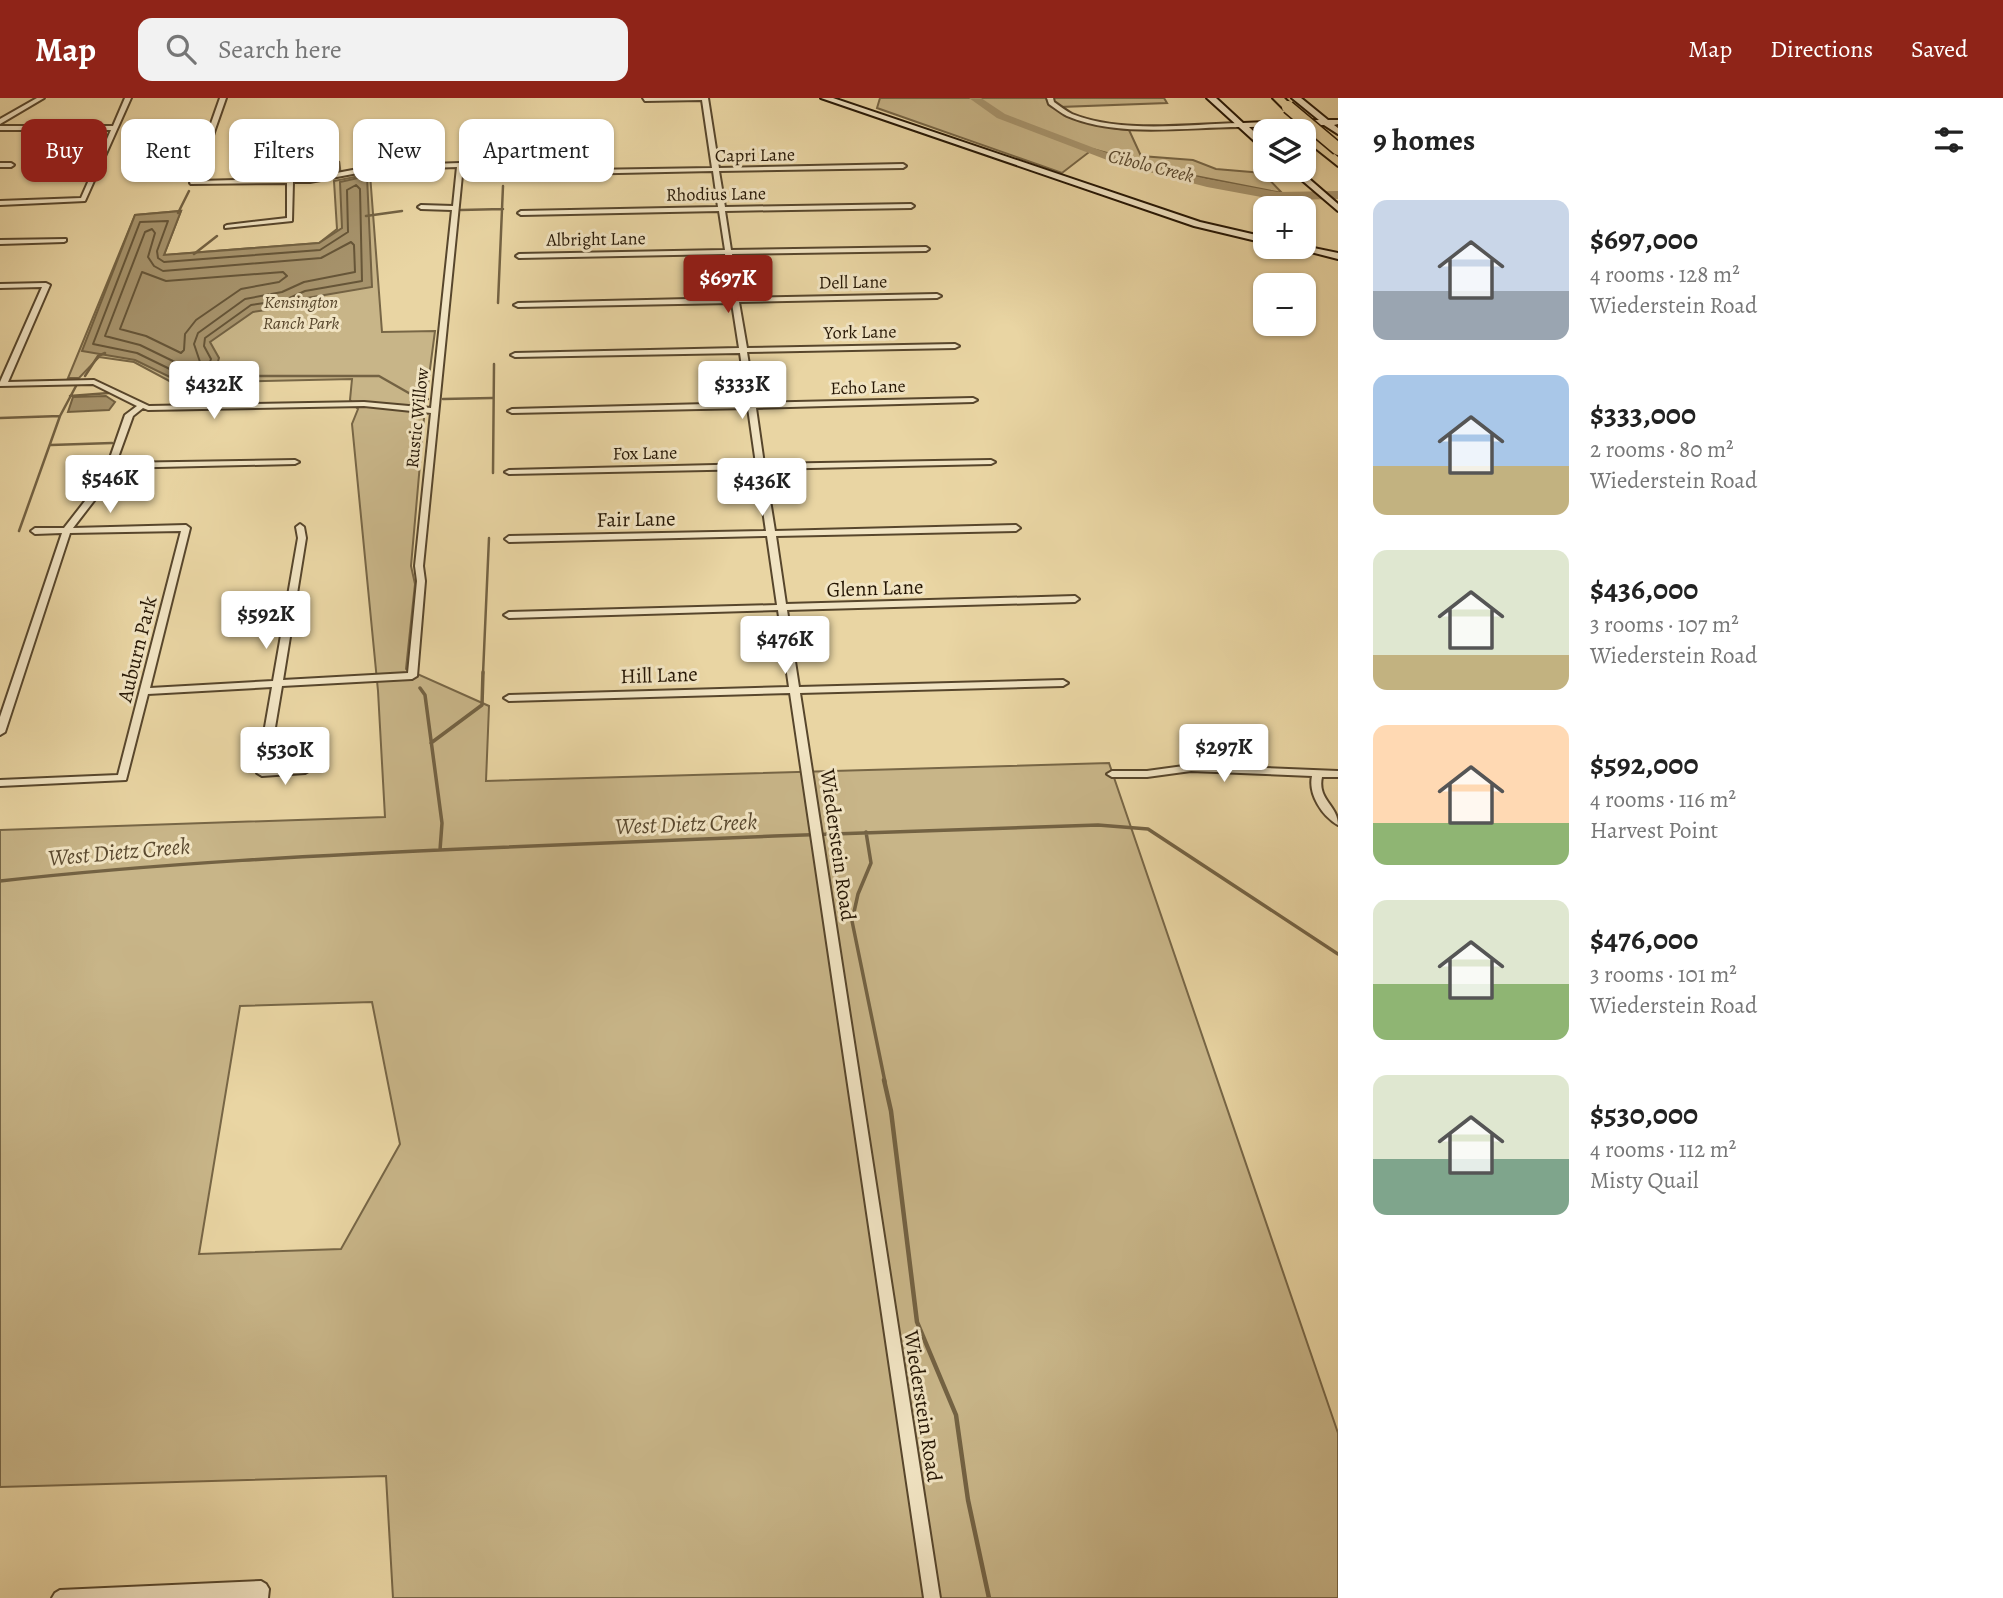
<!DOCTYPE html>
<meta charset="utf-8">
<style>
:root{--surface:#fff;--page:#f2f2f2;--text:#222;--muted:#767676;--accent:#8f2418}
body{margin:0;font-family:Alegreya,serif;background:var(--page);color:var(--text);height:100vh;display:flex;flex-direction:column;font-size:26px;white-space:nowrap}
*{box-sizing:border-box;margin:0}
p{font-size:23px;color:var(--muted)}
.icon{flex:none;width:38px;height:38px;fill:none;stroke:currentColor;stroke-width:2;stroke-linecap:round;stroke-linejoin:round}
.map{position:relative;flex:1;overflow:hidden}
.side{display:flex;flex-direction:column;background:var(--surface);width:665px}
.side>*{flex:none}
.banner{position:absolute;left:21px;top:21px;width:665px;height:63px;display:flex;gap:14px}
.tools{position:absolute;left:1253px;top:21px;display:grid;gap:14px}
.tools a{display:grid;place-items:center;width:63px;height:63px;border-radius:14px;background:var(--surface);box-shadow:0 2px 5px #0004;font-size:35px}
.price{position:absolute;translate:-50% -60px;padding:0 16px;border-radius:7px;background:#fff;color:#222;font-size:23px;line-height:46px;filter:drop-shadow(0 2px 4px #0008)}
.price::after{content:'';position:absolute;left:50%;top:42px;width:21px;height:16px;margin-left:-10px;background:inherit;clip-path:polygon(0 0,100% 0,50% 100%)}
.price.on{background:var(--accent);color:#fff}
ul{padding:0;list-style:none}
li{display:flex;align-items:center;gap:21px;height:175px;padding:0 35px}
li span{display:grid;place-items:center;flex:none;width:196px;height:140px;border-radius:14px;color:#555}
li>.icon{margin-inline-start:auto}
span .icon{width:84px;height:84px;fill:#fffc;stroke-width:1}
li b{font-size:30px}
h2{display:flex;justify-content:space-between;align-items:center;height:84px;padding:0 35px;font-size:30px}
.pill{padding:0 24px;border-radius:14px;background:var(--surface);box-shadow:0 2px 5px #0004;font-size:24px;line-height:63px}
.pill.on{background:var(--accent);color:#fff}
header{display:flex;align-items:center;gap:42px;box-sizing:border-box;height:98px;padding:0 35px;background:var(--accent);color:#fff}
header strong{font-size:33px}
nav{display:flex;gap:38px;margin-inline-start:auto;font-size:24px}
.search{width:490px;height:63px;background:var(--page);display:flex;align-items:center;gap:18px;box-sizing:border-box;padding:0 24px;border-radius:14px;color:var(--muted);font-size:26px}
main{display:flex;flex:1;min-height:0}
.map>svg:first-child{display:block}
.green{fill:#c8b588;stroke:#776646;stroke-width:2;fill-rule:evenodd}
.water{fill:#a7946d;stroke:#736243;stroke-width:2}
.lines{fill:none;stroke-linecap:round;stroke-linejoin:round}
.shore{stroke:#665639;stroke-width:2}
.stream-far2{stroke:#736243;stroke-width:2.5}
.stream-far1{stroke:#736243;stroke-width:3.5}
.stream{stroke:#736243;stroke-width:4.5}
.river{fill:#a7946d;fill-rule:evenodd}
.street-casing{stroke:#57462c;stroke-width:4}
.secondary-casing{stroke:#261705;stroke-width:4}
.highway-casing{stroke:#261705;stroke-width:4}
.street{fill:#f1e4c3;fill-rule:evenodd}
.secondary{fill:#f1e4c3;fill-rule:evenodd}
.highway{fill:#e9d5a3;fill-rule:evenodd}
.highway-bridge-casing{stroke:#261705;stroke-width:15;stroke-linecap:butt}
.highway-bridge{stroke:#e9d5a3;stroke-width:12}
.labels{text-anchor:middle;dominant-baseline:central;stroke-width:6;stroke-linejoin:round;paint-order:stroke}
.far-street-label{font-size:18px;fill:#261705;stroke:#f1e4c3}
.far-park-label{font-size:18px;font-style:italic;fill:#57462c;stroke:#f1e4c3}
.far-water-label{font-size:19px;font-style:italic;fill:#5a492f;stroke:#f1e4c3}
.street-label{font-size:21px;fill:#261705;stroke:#f1e4c3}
.water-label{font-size:23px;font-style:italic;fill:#5a492f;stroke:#f1e4c3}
</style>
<header>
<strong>Map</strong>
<div class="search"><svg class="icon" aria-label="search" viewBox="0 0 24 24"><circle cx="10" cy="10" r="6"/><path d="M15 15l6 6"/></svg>Search here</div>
<nav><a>Map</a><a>Directions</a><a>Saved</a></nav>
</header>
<main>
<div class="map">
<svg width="1338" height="1500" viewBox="0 0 1338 1500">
<rect width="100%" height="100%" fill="#e9d5a3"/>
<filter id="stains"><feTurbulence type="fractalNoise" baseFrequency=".00286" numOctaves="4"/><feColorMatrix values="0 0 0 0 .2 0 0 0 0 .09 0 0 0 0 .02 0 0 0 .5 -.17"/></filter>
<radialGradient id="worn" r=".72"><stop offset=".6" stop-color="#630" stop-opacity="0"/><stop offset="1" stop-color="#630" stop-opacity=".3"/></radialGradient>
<path class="green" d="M880,0H1164L1167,5L1061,9C1081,24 1103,30 1129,32L1141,58L1193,62L1216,71L1263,75L1282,95L1180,75L1093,51L1062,75L877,10Z
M370,76L382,234L435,233L425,309L411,468L415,486L406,571L489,608L486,683L1109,665L1338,1335V1500H393L386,1378L0,1389V732L385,719L378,593L352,326L358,311L350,302L352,281L173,285L134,264L99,259L79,280H68L135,117L181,113L164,157L319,145L337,131L334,83ZM372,904L400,1046L341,1151L199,1156L240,908Z"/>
<path class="water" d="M367,78L372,189L307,200L287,209L253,214L210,244L219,260L213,281L176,282L135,262L82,253L135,117L181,113L164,157L319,145L342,130L340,84Z
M106,298L115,304L109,312L68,314L73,299Z"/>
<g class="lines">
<path class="shore" d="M356,87L360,91L362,183L305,193L285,202L251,207L205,240L204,248L211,261L206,274L178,275L137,255L93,246L140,124L168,123L157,153L158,160L164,164L320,152L348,134L347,92Z
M152,131L155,135L148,159L154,168L163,173L321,160L351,144L354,147L355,174L304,184L282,194L245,201L198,235L194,246L200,264L179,266L140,247L105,238L145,134Z
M142,174L166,183L283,174L287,178L279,184L241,191L196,222L185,236L184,252L181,255L146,238L120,231Z"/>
<path class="stream-far2" d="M339,64L340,72
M461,112L503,111
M178,115L189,93
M366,118L402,113
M194,156L217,138
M498,205L503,88
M85,278L98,258L105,255
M209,278H379L414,298L428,301
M70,298L109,295
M443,301L492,300
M0,320L60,318L76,288
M51,347L112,345
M493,375L494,266
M19,433L60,318
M483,576L489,440"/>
<path class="stream-far1" d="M420,590L425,597L442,725L440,752
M431,645L482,607L483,574
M866,734L871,765L858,796L852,823L885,984
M0,783C161,765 323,757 485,750C689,741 894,733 1098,727L1148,731L1338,856"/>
<path class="stream" d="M884,982L891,1013L917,1224L956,1317L968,1402L989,1500"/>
<path class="river" d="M969,0H981L1005,16L1123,61L1207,81L1278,94L1338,93V101L1278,102L1207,89L1115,65L997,20Z"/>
<defs>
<path id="street" d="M37,0H44L0,26V21Z
M125,0H131L85,103L0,107V103L81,100L111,32H0V28H113Z
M220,0H226L197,83L310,80L374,68L460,65L463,67L423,468L425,483L417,578L412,581L282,588L268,671L309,670L310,672L305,675L262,678L257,675L272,589L148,596L126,682L0,688V682L118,677L181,433L70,435L5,634L0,637V619L62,435L35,436L31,433L35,430H64L103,380L125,317L137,308L93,286L0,288V284L42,189L0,190V186L46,185L50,187L8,284L94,282L149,308L364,304L431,310L452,112L421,111L418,109L421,107L453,108L457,69L374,72L310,84H293L292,123L225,130V128L227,127L287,120V85L191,86L190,85ZM364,308L431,315L415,468L417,483L408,575L283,582L306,440L304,429L300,426L296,429L298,440L273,583L150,590L190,430L186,427L73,430L110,382L114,370L295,366L299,364L295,362L116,365L133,318L143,310L148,312Z
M643,0H708L719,70L903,66L906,68L903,70L719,73L725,109L911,106L914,108L911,110L725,113L731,152L926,149L929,151L926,153L732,156L739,200L937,196L941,198L937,200L739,204L747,250L955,246L959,248L955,250L747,254L755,305L973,300L977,302L973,304L756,310L764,366L991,362L995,364L991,366L765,371L775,433L1016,427L1020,430L1016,433L776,438L786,506L1075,498L1079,501L1075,504L787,512L799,589L1063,582L1068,585L1063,588L800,595L940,1500H924L790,595L509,603L504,600L509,597L789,589L778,512L509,520L504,517L509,514L777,507L767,438L509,444L505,441L509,438L766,433L757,371L509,376L505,374L509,372L756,366L748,310L512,315L508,313L512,311L747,305L740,255L515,259L511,257L515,255L739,250L732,205L518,209L514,207L518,205L732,200L725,156L519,160L516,158L519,156L725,152L719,113L521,117L518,115L521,113L718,109L713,73L524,77L521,75L524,73L712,70L702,2L645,3Z
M1047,0H1053L1054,4C1060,8 1066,13 1072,16C1122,36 1189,26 1241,25L1244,27L1241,29C1187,29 1118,40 1067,18C1061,15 1055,10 1049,6Z
M0,65H11L14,67L11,69H0Z
M66,141V143L64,144L0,146V142Z
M1191,667L1338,673V679H1322C1317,702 1338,707 1338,727C1322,718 1308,696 1312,678L1191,673L1147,679H1112L1107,676L1112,673H1147Z
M261,1483L266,1486L269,1491L268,1500H52L55,1495L60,1492Z"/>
<path id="secondary" d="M821,0H833L1200,124L1265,139V145L1194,128Z
M1207,0H1216L1243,25L1319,22L1292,0H1301L1328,22H1338V26L1334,27L1338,30V36L1324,27L1249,29L1265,44V50H1262Z
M1290,72H1299L1338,106V113Z
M1304,148L1338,155V161L1291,149Z"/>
<path id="highway" d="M1273,0H1284L1293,9L1284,11Z
M1304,32L1338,59V68L1304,41V33H1300Z"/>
</defs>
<use href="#street" class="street-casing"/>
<use href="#secondary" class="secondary-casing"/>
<use href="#highway" class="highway-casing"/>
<use href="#street" class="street"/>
<use href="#secondary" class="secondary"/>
<use href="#highway" class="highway"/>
<defs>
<path id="highway-bridge" d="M1288,9L1338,51"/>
</defs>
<use href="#highway-bridge" class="highway-bridge-casing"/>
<use href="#highway-bridge" class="highway-bridge"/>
</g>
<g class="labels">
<g class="far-street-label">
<text transform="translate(755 57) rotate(-1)">Capri Lane</text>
<text transform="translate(716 96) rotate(-1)">Rhodius Lane</text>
<text transform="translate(596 141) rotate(-1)">Albright Lane</text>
<text transform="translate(853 184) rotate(-1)">Dell Lane</text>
<text transform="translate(860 234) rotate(-1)">York Lane</text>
<text transform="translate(868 289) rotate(-2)">Echo Lane</text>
<text transform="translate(417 320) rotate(-84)">Rustic Willow</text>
<text transform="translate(645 355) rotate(-1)">Fox Lane</text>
</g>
<g class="far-park-label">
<text x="301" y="204">Kensington<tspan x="301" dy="21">Ranch Park</tspan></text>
</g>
<g class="far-water-label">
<text transform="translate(1151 68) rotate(14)">Cibolo Creek</text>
</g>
<g class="street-label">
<text transform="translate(636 421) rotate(-1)">Fair Lane</text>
<text transform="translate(875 490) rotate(-2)">Glenn Lane</text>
<text transform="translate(137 551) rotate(-76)">Auburn Park</text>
<text transform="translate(659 577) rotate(-2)">Hill Lane</text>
<text transform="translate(838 747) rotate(82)">Wiederstein Road</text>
<text transform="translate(923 1308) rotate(81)">Wiederstein Road</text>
</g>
<g class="water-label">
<text transform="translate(686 726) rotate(-2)">West Dietz Creek</text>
<text transform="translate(119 754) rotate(-5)">West Dietz Creek</text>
</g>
</g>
<rect width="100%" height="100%" filter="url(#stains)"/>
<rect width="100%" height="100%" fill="url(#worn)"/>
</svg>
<div class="tools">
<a><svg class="icon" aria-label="layers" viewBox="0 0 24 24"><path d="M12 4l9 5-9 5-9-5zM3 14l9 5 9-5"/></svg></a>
<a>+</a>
<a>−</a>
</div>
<b class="price on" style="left:728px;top:217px">$697K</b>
<b class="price" style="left:214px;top:323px">$432K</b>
<b class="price" style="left:742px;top:323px">$333K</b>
<b class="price" style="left:110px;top:417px">$546K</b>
<b class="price" style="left:762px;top:420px">$436K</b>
<b class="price" style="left:266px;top:553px">$592K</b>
<b class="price" style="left:785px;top:578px">$476K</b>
<b class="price" style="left:1224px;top:686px">$297K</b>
<b class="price" style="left:285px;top:689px">$530K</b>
<div class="banner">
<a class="pill on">Buy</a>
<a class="pill">Rent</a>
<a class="pill">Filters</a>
<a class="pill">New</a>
<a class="pill">Apartment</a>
</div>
</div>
<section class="side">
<h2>9 homes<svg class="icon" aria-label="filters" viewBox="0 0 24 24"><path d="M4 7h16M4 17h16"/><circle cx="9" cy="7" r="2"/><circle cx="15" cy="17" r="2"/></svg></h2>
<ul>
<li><span style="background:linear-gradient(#c9d6e8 65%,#9aa5b1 0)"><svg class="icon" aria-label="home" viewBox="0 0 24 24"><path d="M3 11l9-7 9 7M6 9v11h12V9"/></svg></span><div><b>$697,000</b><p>4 rooms · 128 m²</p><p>Wiederstein Road</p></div></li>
<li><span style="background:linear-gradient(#a9c7e8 65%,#c2b280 0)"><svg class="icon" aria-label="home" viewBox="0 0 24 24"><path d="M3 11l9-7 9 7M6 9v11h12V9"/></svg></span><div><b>$333,000</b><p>2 rooms · 80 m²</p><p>Wiederstein Road</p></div></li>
<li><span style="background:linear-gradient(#dfe7d0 75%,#c2b280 0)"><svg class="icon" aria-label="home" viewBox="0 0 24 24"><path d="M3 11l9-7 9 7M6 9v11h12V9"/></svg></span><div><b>$436,000</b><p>3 rooms · 107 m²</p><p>Wiederstein Road</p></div></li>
<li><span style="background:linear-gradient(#ffd9b3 70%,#8fb573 0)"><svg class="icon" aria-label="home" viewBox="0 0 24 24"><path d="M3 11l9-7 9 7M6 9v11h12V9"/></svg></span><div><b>$592,000</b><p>4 rooms · 116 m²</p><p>Harvest Point</p></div></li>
<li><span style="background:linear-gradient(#dfe7d0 60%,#8fb573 0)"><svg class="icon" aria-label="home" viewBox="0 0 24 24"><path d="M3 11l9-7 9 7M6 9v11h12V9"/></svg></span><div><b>$476,000</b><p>3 rooms · 101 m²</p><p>Wiederstein Road</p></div></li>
<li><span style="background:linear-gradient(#dfe7d0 60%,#7fa58c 0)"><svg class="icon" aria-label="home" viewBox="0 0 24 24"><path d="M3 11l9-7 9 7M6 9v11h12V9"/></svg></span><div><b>$530,000</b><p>4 rooms · 112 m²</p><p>Misty Quail</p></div></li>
</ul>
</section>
</main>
